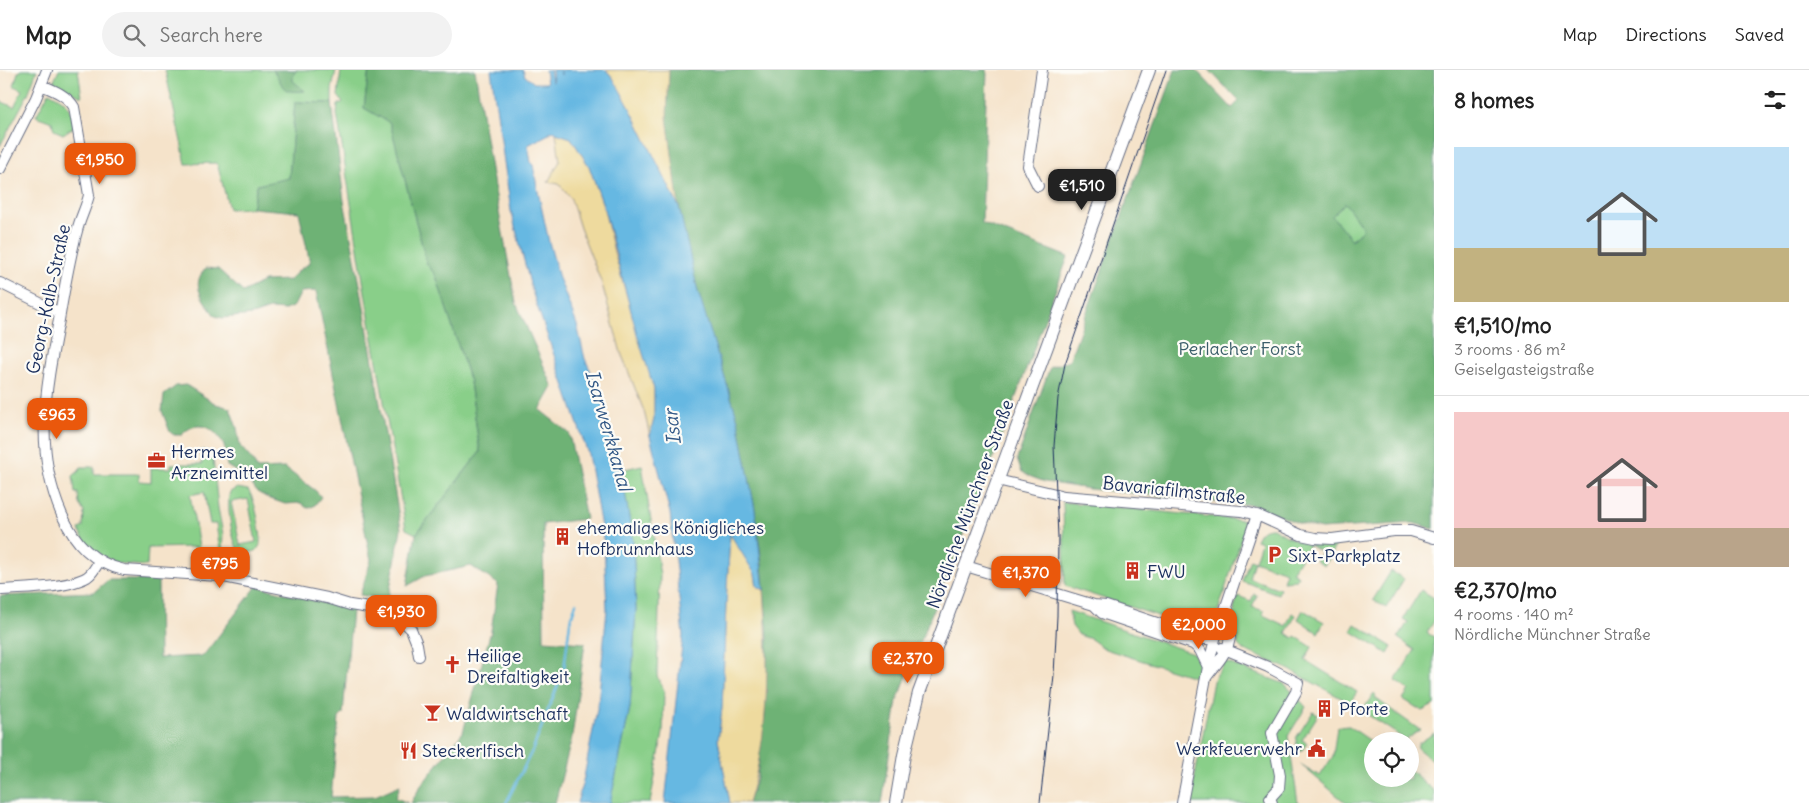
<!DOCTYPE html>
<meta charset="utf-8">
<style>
:root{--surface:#fff;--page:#f2f2f2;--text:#222;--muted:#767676;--line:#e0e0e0;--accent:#ea580c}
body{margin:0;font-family:Delius,sans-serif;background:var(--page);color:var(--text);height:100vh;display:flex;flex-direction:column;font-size:19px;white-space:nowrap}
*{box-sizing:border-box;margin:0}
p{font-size:16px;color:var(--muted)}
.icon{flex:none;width:28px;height:28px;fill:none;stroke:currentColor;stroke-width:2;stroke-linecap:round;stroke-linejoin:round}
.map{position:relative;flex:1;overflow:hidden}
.sheet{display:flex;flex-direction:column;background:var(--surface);width:375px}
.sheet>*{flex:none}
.buttons{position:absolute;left:1364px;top:662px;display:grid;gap:10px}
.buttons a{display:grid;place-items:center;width:55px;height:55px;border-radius:50%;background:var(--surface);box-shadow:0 5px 20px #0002;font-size:25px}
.price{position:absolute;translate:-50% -42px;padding:0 11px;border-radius:10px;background:var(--accent);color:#fff;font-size:16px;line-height:32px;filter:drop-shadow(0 1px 2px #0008)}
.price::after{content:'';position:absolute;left:50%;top:30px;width:15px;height:11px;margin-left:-8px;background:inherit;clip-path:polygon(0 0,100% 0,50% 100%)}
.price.active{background:#222;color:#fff}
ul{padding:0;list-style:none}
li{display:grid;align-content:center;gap:10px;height:265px;padding:0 20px}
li+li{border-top:1px solid var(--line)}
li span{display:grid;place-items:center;height:155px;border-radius:0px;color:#555}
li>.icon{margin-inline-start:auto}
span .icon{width:90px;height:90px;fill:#fffc;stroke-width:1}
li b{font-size:21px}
h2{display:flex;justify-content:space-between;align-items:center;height:60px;padding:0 20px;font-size:21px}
header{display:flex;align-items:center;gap:30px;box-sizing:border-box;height:70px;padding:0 25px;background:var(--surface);border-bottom:1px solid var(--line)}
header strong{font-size:24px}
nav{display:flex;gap:28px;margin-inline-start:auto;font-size:18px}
.search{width:350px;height:45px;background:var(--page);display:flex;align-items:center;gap:12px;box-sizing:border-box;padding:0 18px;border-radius:28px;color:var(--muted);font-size:19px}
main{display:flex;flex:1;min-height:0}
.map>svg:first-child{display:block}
.green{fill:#89cf89;stroke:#527f74;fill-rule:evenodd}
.forest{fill:#6eb275;stroke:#44706a;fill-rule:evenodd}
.sand{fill:#eeda9e;stroke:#84847e}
.water{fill:#66b8e2;stroke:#4074a0}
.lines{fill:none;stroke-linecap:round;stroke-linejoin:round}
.stream{stroke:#66b8e2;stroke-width:2.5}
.minor-casing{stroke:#676e84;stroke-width:12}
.major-casing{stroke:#676e84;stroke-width:14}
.minor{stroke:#fff;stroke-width:10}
.major{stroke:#fff;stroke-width:12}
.tram{stroke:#1b2f5e;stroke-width:1}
.labels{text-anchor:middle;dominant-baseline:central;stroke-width:4.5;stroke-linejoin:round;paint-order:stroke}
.street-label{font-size:18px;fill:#1b2f5e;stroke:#fdfcf7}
.park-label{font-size:18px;fill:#3c5f6b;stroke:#fdfcf7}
.poi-label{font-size:18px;fill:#1b2f5e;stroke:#fdfcf7;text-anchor:start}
.water-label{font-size:19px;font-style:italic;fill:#325886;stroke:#fdfcf7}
</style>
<header>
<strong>Map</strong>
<div class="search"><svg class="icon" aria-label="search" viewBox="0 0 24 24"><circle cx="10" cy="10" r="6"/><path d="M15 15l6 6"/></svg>Search here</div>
<nav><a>Map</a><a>Directions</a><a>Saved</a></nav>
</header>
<main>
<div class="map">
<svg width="1434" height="733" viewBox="0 0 1434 733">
<rect width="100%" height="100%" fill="#fdfcf7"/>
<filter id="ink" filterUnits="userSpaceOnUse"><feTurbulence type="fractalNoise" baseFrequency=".02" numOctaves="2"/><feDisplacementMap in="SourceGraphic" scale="10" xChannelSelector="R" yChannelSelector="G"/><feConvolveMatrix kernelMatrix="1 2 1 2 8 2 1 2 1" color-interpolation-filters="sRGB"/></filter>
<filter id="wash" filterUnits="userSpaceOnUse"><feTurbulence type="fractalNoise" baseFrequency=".0096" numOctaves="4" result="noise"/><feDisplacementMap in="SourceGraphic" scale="20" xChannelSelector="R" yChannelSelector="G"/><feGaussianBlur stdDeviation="1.12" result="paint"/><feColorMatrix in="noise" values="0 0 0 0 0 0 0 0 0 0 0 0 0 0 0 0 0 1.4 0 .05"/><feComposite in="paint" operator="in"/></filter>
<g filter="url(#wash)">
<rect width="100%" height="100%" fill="#f5e3ca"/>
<path class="green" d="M21,0H37L28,24L0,76V31L14,37L22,20L14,16L18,2H20Z
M59,0H78L82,27L53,13Z
M165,0H274L294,18L287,0H336L332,19V33L295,32L289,109L257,115L252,138L229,139L217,93L186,94Z
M341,0H369L364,38L390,52L427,194L436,205L470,312L480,382L416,464L406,459L364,217L337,44L338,35L343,32L338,26Z
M49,22C69,33 71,35 74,57L63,64L54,60L52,52L36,46Z
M1345,132L1363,158L1351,170L1332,146Z
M202,380L207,381L213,388L218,438L223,464L222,484L220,481L216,454H210L204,422L190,425L199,477L148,478L147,496C136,495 123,495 112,491C100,485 82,473 79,459L83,457L84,442L79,434L78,423H75L73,406L79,401L81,397H94V404H139V411L151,412V398H171V394H202Z
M642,395L660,505L657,606L664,620L663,663L650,733H610L630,638L636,539L633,472L621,400Z
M237,418L248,420C255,428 260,459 261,470C261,474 259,477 256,481L247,483L239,480C232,474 226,431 230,422ZM248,429L256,472L240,475L231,432Z
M1063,432L1243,450L1246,454L1211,563L1065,516Z
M1273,458L1288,467L1310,475L1337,473L1324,496L1316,491L1321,482L1309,475L1292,502L1298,506L1296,510L1283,511L1286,502L1254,491L1249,508L1280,519L1278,524L1242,511L1250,489L1255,491L1261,472L1256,470C1260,461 1263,458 1273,458Z
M1391,501L1404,509L1386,538L1373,530Z
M1421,520L1434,528V551L1427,563L1434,567V635L1422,641L1403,629L1409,620L1395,611L1415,580L1398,568L1408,552L1403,549Z
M1254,524L1257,525L1252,537L1264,541L1263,545L1286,556L1292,543L1296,545L1286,563L1293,568L1295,566L1312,577L1305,590L1357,622L1350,633L1290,600L1242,579L1238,575L1234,538L1238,526L1251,531Z
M1303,540L1324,552L1318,563L1298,549Z
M1069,541L1193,583L1200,594V609L1105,579L1091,569L1079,565L1072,556Z
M1355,554L1392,577L1388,584L1351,561Z
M1225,592L1285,614L1306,637L1288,666L1298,733H1190L1213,611Z
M1374,623L1376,625L1375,628L1417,658L1421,659L1406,670L1362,641Z
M1313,642L1318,645L1302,670L1307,673L1301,682L1296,673V668Z
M1349,656L1372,672V709H1410V700L1434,721V733H1346L1300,694L1320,706L1333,686L1337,657Z
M1434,663V692L1417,678L1418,674Z"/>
<path class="forest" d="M273,0H297L293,5V11L305,21C279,23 286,18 273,0Z
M369,0H475L492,105L516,233L553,317L540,340L569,363L586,449L543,454L544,570L585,573L572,667L555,733H411L420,717L463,662L491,561L498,514L471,496L425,506L407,516L416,464L480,382L470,312L436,206L427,194L390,53L364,38Z
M669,0H987L982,153L1068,187L988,402L897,631L882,733H748L757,707L765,645L768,567L762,493L755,440L738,350L698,222L679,138L667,47Z
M1175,0H1196L1232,38L1239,31L1209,0H1434V459L1413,453L1321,459L1298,453L1253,435L1089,419L1045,412L1029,406L1021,401L1017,389L1050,297L1069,291ZM1345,133L1363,158L1352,170L1332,146Z
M295,32L332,33L344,131L361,220L401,459L388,530L360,525L371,490L316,221L301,222L294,236L285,240L270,239L252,245L223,248L215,246C204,230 189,215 206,198L218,199L243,222L264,211L290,210L299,200L310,193L299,142L252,138L257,115L289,108Z
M186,315L216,334L230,338L237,358L240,376L253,391L257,399L285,398L316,421L321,427L314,436L307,438L301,433L285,434L268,428L257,422L248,409L227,396C226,390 226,381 224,376C216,357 196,348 182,365H174L170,362L162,341L164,325L176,316Z
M108,510H158L159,588L203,586L257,516L352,540L343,644L339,648L331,727L375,726L400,715L396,728L408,733H0V526L94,522Z"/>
<path class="sand" d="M606,0H669L667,47L679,137L630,38L613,8Z
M556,63L571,68L589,96L603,135L614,182L654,319V349L650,366L644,341L621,283L602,214L580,158L571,129L559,114L548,112L560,91Z
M730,463L755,504L757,516L764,520C769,591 770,665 748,733H730L718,670L722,638L726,534Z"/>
<path class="water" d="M491,0H523L525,6L534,13H547L545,0H550L552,12H553L552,0H560L561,5V0H606L613,8L630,38L679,137L698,222L738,350L755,440L764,520L757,516L755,504L730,464L726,534L722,638L718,670L730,733H665L683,566L670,443L650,366L654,349V319L637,264L603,135L589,96L571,68L556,63V61L549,62V64L528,75L531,93L533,95L537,117L549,172L559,208L577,255L585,289L593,306L614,370L625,422L633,472L636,539L630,637L610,733H577L584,707L598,634L607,539L604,474L588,384L532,221L511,141Z"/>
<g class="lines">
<path class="stream" d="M506,733L533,679L564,599L570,552L576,533"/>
</g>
</g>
<g filter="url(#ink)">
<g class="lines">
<defs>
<path id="minor" d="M41,15C53,20 67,25 74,37L89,125C86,138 80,148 77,161C69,190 64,221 59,250C46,318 33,379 62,445C75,473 93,493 124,500L219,506L327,528L350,535L394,542L411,559L417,574L419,586
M0,99L36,28L47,0
M1038,116L1028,96L1042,0
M0,213L60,243
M997,410L1064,426L1241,441L1257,445L1301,465L1315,468L1332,469L1394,461H1411L1434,468
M966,496L1094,535L1106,536L1205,569H1215
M0,520C22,519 68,518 87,507C93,503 96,497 99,491
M1094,535L1102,543L1193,574L1200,580L1208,597
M1222,578L1268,597L1298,613L1296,622L1272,663L1280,705L1279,718L1270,728L1272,733
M1207,606C1228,580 1235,573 1228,539
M1182,733L1208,597L1215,569L1257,445"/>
<path id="major" d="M896,733L904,685L919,623L1149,0"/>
</defs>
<use href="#minor" class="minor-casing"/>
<use href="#major" class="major-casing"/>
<use href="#minor" class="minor"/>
<use href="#major" class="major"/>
<path class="tram" d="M1040,733L1054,605L1057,546L1058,467L1054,376L1058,328L1065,294L1166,0"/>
</g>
</g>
<defs>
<symbol id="office-bare" viewBox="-9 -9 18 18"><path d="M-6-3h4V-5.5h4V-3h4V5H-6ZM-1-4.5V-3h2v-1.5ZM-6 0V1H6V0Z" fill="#c8321e" stroke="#fdfcf7" stroke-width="2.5" paint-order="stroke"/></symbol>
<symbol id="building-bare" viewBox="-9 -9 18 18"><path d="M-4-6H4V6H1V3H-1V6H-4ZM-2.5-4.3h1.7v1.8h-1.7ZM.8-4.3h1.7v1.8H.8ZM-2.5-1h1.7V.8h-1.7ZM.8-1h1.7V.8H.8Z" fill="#c8321e" stroke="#fdfcf7" stroke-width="2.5" paint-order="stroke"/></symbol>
<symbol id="parking-bare" viewBox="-9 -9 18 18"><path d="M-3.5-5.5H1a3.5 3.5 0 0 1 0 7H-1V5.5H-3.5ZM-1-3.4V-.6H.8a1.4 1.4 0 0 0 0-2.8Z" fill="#c8321e" stroke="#fdfcf7" stroke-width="2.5" paint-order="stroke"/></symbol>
<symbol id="church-bare" viewBox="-9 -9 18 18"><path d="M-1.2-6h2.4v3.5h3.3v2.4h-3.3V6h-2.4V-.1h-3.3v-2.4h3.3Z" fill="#c8321e" stroke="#fdfcf7" stroke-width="2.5" paint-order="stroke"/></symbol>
<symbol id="bar-bare" viewBox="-9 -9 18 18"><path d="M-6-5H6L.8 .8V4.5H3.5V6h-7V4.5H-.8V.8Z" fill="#c8321e" stroke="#fdfcf7" stroke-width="2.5" paint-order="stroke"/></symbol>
<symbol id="civic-bare" viewBox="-9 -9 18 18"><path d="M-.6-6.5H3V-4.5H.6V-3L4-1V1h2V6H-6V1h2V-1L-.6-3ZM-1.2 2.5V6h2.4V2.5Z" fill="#c8321e" stroke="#fdfcf7" stroke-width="2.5" paint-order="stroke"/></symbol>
<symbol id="restaurant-bare" viewBox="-9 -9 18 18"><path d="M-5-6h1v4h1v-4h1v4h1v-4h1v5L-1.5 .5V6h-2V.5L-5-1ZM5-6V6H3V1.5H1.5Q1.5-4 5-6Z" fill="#c8321e" stroke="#fdfcf7" stroke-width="2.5" paint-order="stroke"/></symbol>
</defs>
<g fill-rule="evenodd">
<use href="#office-bare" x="144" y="378" width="25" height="25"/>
<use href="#building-bare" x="550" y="454" width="25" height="25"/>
<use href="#parking-bare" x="1262" y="472" width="25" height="25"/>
<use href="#building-bare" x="1120" y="488" width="25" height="25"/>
<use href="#church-bare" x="440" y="582" width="25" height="25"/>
<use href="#building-bare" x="1312" y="626" width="25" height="25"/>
<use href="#bar-bare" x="420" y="630" width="25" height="25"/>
<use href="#civic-bare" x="1304" y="666" width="25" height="25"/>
<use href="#restaurant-bare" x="396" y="668" width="25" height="25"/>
</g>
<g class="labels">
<g class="street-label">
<text transform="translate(48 229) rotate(-78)">Georg-Kalb-Straße</text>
<text transform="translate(1174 420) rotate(6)">Bavariafilmstraße</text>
<text transform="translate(970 434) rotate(-70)">Nördliche Münchner Straße</text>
</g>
<g class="park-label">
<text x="1240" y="278">Perlacher Forst</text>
</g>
<g class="poi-label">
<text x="171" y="381">Hermes<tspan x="171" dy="21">Arzneimittel</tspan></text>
<text x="577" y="457">ehemaliges Königliches<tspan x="577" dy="21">Hofbrunnhaus</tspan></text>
<text x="1288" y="485">Sixt-Parkplatz</text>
<text x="1147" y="501">FWU</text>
<text x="467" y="585">Heilige<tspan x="467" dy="21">Dreifaltigkeit</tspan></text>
<text x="1339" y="638">Pforte</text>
<text x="446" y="643">Waldwirtschaft</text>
<text x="1302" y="678" text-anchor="end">Werkfeuerwehr</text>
<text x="422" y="680">Steckerlfisch</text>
</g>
<g class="water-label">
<text transform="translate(672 357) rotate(-97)">Isar</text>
<text transform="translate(609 360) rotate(74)">Isarwerkkanal</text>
</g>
</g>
</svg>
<div class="buttons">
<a><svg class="icon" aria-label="locate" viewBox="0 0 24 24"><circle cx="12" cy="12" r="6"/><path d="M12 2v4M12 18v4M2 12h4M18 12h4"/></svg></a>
</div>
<b class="price" style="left:100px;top:115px">€1,950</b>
<b class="price active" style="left:1082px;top:141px">€1,510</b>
<b class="price" style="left:57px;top:370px">€963</b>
<b class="price" style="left:220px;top:519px">€795</b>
<b class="price" style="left:1026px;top:528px">€1,370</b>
<b class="price" style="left:401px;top:567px">€1,930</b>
<b class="price" style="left:1199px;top:580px">€2,000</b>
<b class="price" style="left:908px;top:614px">€2,370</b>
</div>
<section class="sheet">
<h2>8 homes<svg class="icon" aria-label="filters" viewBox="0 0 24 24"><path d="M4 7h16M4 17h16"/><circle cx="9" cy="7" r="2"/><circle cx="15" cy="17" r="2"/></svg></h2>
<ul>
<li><span style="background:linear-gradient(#bfe0f5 65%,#c2b280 0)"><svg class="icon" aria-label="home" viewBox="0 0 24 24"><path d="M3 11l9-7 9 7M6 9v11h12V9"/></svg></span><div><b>€1,510/mo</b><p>3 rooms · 86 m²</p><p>Geiselgasteigstraße</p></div></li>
<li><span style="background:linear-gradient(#f6c9c9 75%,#b9a48a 0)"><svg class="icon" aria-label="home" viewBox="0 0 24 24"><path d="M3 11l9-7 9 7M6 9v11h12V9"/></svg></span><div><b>€2,370/mo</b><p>4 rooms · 140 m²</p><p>Nördliche Münchner Straße</p></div></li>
</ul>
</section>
</main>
